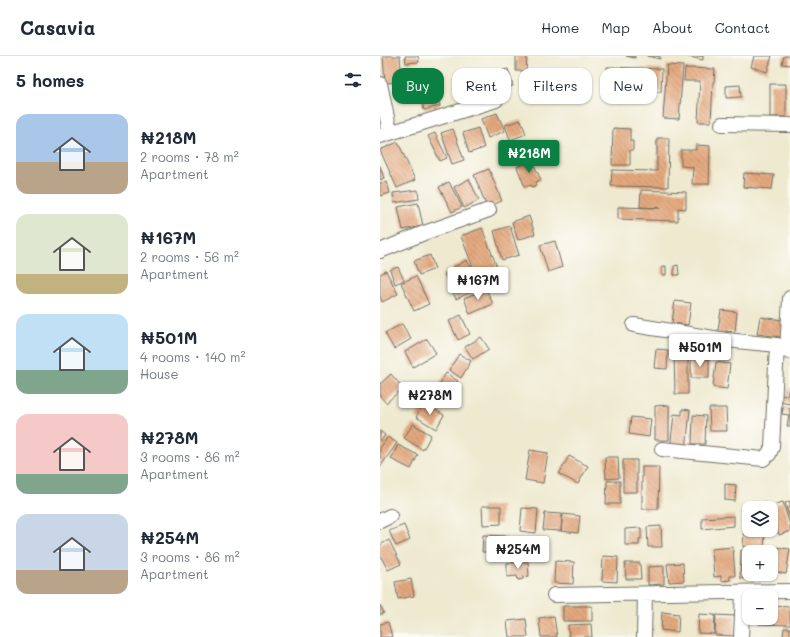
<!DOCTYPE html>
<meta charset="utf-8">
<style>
:root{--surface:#fff;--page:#f6f6f7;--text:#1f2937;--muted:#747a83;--line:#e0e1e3;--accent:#0b8043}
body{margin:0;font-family:Mali,sans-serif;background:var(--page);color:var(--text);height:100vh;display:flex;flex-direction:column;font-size:15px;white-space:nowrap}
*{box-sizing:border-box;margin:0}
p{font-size:13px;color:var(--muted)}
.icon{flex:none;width:22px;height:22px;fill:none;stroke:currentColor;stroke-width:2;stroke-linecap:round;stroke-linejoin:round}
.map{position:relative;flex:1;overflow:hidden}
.panel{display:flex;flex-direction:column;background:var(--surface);width:380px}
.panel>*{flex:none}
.guide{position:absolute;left:12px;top:12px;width:338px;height:36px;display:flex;gap:8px}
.buttons{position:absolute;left:362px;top:445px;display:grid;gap:8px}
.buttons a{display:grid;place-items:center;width:36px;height:36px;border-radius:8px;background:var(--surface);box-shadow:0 1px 3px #0004;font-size:20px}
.price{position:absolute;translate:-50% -34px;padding:0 9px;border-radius:4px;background:#fff;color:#222;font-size:13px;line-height:26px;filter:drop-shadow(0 1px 2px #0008)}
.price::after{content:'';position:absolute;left:50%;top:24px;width:12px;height:9px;margin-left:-6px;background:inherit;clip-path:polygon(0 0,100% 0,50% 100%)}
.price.current{background:var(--accent);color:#fff}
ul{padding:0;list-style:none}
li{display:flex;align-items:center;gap:12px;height:100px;padding:0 16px}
li span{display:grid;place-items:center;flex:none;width:112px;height:80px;border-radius:12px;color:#555}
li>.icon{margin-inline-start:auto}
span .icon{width:48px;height:48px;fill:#fffc;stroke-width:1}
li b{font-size:17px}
h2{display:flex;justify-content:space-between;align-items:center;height:48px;padding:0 16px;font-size:17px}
.tag{padding:0 14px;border-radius:12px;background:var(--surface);box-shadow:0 1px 3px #0004;font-size:14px;line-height:36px}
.tag.current{background:var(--accent);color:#fff}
header{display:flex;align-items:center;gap:24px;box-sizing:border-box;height:56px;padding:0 20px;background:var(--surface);border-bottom:1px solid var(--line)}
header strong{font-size:19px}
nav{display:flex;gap:22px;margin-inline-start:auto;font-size:14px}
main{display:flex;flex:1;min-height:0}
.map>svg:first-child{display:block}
.building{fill:url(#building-back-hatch)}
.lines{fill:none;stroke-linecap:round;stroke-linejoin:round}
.minor-casing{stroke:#6f6e64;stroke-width:16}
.minor{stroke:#fff;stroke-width:14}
</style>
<header>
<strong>Casavia</strong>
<nav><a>Home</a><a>Map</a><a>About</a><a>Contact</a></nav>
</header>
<main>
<section class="panel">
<h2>5 homes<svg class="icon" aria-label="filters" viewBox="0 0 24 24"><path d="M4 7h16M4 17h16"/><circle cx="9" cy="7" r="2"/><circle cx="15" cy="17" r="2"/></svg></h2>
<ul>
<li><span style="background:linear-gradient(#a9c7e8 60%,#b9a48a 0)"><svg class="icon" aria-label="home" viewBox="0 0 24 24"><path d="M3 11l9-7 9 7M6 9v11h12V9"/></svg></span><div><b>₦218M</b><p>2 rooms · 78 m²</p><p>Apartment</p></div></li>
<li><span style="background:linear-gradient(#dfe7d0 75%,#c2b280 0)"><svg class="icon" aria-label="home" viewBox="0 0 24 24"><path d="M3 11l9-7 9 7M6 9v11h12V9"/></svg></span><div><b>₦167M</b><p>2 rooms · 56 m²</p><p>Apartment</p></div></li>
<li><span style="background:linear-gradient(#bfe0f5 70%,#7fa58c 0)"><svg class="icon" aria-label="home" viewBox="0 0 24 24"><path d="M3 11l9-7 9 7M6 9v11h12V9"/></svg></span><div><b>₦501M</b><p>4 rooms · 140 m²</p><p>House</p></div></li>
<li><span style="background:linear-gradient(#f6c9c9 75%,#7fa58c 0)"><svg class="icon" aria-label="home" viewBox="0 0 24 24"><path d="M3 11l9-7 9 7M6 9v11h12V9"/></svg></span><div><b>₦278M</b><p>3 rooms · 86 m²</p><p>Apartment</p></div></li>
<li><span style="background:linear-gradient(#c9d6e8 70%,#b9a48a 0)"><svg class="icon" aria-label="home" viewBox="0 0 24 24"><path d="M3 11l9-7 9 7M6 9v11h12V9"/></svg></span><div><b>₦254M</b><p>3 rooms · 86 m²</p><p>Apartment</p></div></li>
</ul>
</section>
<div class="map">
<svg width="410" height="581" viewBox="0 0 410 581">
<defs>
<pattern id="building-back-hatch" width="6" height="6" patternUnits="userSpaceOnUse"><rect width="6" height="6" fill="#e4a87e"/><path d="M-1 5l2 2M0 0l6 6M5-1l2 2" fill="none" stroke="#b98967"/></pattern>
</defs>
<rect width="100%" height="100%" fill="#fdfcf7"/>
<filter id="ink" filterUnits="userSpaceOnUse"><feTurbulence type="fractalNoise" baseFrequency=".025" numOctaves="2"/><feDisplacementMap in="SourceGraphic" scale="8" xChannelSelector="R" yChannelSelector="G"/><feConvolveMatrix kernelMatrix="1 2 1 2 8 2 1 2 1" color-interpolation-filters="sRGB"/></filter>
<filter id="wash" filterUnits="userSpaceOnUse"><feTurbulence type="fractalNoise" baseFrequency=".012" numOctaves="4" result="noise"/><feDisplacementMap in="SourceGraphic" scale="16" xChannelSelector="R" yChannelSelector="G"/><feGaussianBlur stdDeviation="0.9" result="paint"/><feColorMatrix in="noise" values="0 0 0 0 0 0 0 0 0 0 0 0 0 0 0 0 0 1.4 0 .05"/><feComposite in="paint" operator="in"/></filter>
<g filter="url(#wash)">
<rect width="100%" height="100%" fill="#eee9cf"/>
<g id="blocks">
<path class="building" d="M3,0H20L22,26L5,27Z
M25,0H38L39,6L26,7Z
M136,0H147L146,15H136Z
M246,0H255V2Z
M267,0H280V3Z
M305,0H323V4Z
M374,0H392L387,16L371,11Z
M404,0H410V9L402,8Z
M287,9L303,10L299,63L283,62Z
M227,11L282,13L281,36L226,34Z
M305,12L335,13L334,26H333L331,66H318L320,25H304Z
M128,13L133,30L119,33L114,16Z
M55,23L60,50L44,54L38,26Z
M390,28H406V61H390Z
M360,29L361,41L346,42V30Z
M117,57L125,75L108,82L101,63Z
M141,64L146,78L130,84L125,69Z
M98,72L104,92L89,97L83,77Z
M233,72L250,73V85H253V94H250V109H232Z
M73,73L84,104L72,108L61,77Z
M55,77L67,102L60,105L48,80Z
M277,82H289L288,131L231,130L232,114L277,115Z
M18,86L35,124L17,132L0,94Z
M316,89L330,90L329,128H312L313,111L301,110V94H316Z
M152,104L161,124L156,126L157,129L152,131L151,129L145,131L137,111Z
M0,110L4,122L0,124Z
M109,113L122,145L107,151L94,119Z
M364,117L394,119L392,133L363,131Z
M89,123L99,144L84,152L74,131Z
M7,126L10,137L0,140V127Z
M69,126L82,151L72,156L59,131Z
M38,134L39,143L14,147L13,137Z
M261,134L306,136V153L298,152V165L238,163V151L280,152L260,151Z
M38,147L43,170L23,174L18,151Z
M149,160L155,178L138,184L132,166Z
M130,170L139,199L122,204L114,175Z
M102,172L117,211L96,219L81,180Z
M175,185L182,211L168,216L160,189Z
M50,199L55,213L39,219L34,205Z
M87,204L96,221L81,229L72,212Z
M298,209L299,219H294V210Z
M286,210V219H282V211Z
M18,211L24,224L15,228L10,214Z
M121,214L123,225L102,231L99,220Z
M6,215L18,238L2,246L0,241V218Z
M72,215L80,232L96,224L100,232L76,243L64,218Z
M36,220L49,248L34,255L21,227Z
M106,233L113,248L90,258L84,242Z
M295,245L311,247L308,269L292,267Z
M341,254L357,256L355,276L346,275L345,282L337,281Z
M81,259L90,278L78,284L69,265Z
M380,261L404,264L401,281L377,278Z
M22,268L31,283L14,293L5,277Z
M101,281L109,293L93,303L85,291Z
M47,283L56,297L33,311L25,296Z
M311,290L318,291V302H311Z
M276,293L288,294L287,313L274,312Z
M340,294L350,296L349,305L339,303Z
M294,297H308V338H295Z
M79,298L91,305L81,322L69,314Z
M311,303H329V322H311Z
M336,306L350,308L347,333L333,331Z
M66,317L78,325L67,342L56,334Z
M11,318L23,332L6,347L0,340V328Z
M409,330L410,348L400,346L401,339L407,340Z
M44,347L64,359L56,373L36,361Z
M289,349V384H275V350Z
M403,351L410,352V370H407L409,359L402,358Z
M329,352H346L347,375H330Z
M302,353L310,354L306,394L290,393L294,358L302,359Z
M313,359L326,360L325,388H312Z
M251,361L271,363L269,381L249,378Z
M33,368L51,379L43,394L24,382Z
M0,375L5,379L0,386Z
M8,381L17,387L0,411V392Z
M18,389L38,399L31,413L11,403Z
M150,394L168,397L163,427L145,424Z
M189,400L208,410L198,428L179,418Z
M225,401H238L239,422L226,423Z
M243,404H257V436H243Z
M262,411H279L278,453H262Z
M227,425H240V448H226Z
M345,428L356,429L355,445L345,444Z
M410,445V462L405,447Z
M385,446L387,452H380L378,448Z
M403,446L410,469V475L399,479L391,452L389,450Z
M102,450H121V468L103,469Z
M142,452L158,453L156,477L140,475Z
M165,457L182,458L181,475L163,474Z
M183,458L200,460L198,477L181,475Z
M354,460V470L322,473V462Z
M24,469L30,484L16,490L9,475Z
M281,470L282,491H268L267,471Z
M261,472V483H259V489H245V473Z
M364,475L385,476L384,492L363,491Z
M103,479L126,480L125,496H102Z
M9,484L21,508L8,514L0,499V489Z
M353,491L355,520H350V524L341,525V520L334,521L332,493Z
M394,491L410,493L406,518L391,515Z
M361,494L379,495V496H369V518H378V523L360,522Z
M223,500L238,501L237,526L222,525Z
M175,505L194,506L193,528L174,527Z
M148,506L149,520L143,521V523L138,524L137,520L127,521V507Z
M245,507H260L261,523H246Z
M303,507L304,525L289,526L287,508Z
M284,510V528L268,529V511Z
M31,523L34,540L18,543L15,526Z
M0,549L4,557L0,559Z
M183,550H212V565H183Z
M391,550L410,551V569L379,568L380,562H391Z
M282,556L299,558L298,576L281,574Z
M319,558L335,559L334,578L318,577Z
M336,559L355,560L354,580L335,579Z
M174,560L177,581H161L159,562Z
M146,563L148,581H129L127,565Z
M8,566L12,581H0V568Z
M211,568L212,581H189L188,569Z
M404,572H410V581H403Z"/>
</g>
</g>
<g filter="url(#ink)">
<use href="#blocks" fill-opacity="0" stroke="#6f6e64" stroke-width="1"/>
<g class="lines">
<defs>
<path id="minor" d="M0,28L10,76
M342,68L410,69
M0,80L116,44
M0,195L44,177L109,154
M254,269L346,284L397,289L407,295L410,296
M407,295L410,242
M282,393L383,403L389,398L392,391L397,289
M0,465L10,460
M174,539L410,535
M264,581L265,538
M361,581L363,536"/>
</defs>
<use href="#minor" class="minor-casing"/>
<use href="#minor" class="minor"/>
</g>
</g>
</svg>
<div class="buttons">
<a><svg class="icon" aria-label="layers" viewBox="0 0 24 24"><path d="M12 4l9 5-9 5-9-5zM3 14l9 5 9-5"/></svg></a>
<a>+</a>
<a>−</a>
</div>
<b class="price current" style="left:149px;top:118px">₦218M</b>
<b class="price" style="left:98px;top:245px">₦167M</b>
<b class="price" style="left:320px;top:312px">₦501M</b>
<b class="price" style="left:50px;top:360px">₦278M</b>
<b class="price" style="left:138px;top:514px">₦254M</b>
<div class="guide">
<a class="tag current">Buy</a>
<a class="tag">Rent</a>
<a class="tag">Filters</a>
<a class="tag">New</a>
</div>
</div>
</main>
